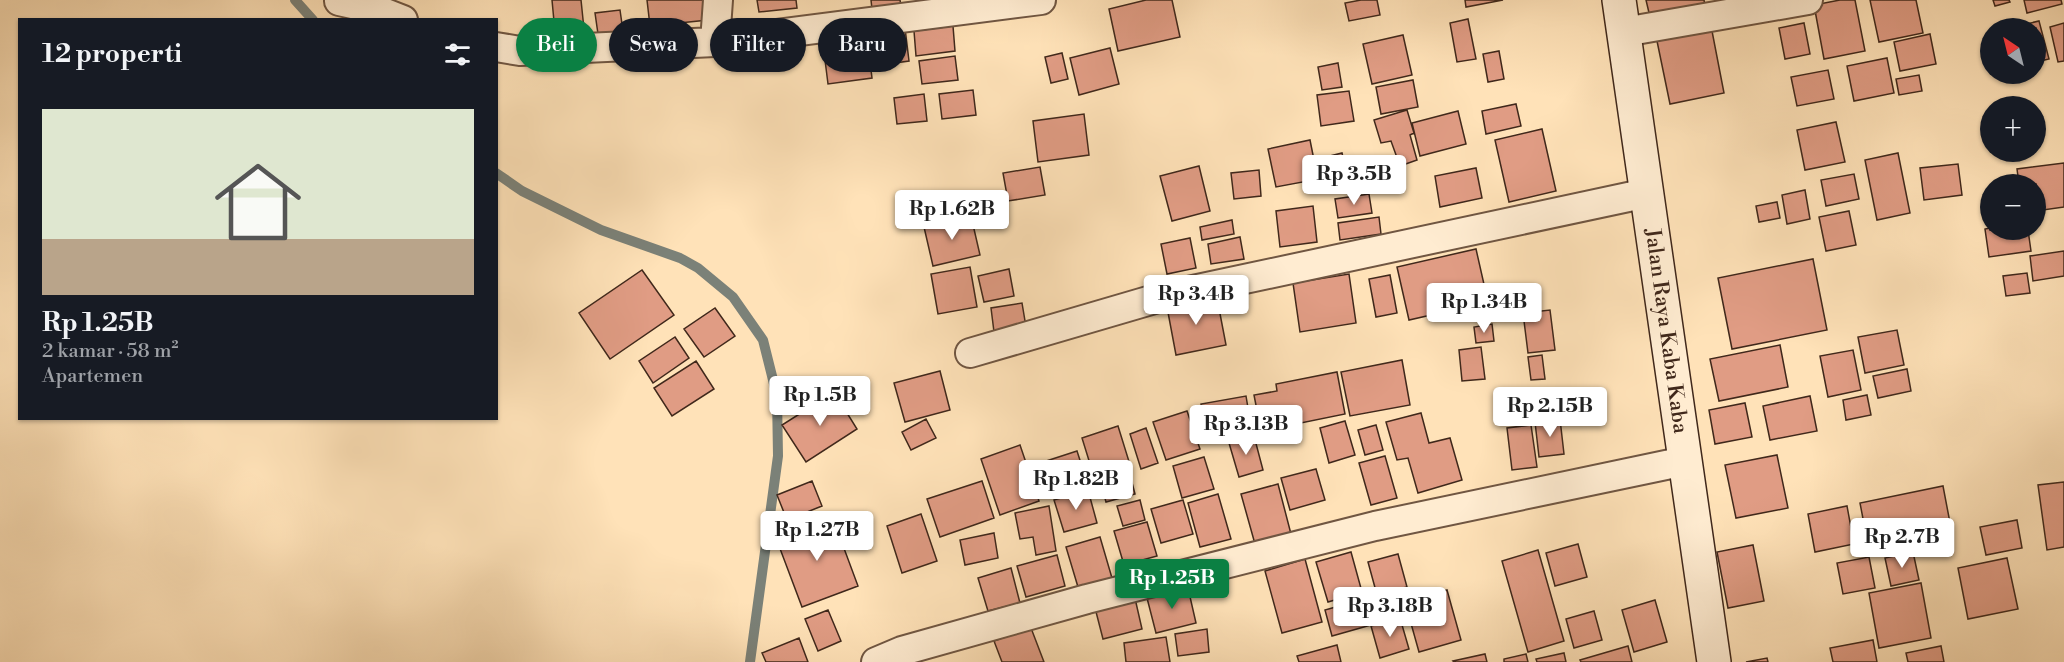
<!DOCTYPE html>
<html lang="id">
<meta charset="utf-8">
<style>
:root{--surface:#171b24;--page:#20242c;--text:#f1f3f6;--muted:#9ea1a6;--accent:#0b8043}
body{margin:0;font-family:"Libre Bodoni",serif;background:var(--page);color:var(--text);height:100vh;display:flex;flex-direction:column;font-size:22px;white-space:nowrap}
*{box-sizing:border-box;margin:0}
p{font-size:20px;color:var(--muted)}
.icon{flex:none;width:33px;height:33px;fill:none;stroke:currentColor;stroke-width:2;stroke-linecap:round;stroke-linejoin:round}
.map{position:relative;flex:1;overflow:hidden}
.panel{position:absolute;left:18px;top:18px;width:480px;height:402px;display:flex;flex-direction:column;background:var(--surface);border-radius:0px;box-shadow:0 2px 4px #0004}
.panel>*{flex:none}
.banner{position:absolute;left:516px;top:18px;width:570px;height:54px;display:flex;gap:12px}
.needle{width:39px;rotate:325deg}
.buttons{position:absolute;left:1980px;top:18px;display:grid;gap:12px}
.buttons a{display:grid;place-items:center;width:66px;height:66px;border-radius:50%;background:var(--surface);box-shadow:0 2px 4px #0004;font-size:30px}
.price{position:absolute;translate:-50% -51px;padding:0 14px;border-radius:6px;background:#fff;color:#222;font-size:20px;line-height:39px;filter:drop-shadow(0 2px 3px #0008)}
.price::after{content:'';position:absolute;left:50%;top:36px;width:18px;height:14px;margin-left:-9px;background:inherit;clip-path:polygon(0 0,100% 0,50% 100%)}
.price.current{background:var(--accent);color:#fff}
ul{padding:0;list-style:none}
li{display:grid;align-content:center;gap:12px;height:318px;padding:0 24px}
li span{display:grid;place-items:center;height:186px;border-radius:0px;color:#555}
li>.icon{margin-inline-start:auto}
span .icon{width:108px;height:108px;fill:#fffc;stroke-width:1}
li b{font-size:26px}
h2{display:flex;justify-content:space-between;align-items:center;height:72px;padding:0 24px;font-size:26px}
.chip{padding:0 21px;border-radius:27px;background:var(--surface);box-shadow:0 2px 4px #0004;font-size:21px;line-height:54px}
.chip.current{background:var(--accent);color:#fff}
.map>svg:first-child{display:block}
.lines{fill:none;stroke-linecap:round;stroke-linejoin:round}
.stream{stroke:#7b8178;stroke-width:10}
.building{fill:#e09c84;stroke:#40281b;stroke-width:1.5}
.street-casing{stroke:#705642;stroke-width:32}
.secondary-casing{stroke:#40281b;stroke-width:36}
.street{stroke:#ffecd1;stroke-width:28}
.secondary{stroke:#ffecd1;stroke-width:33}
.labels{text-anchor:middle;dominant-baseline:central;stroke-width:5;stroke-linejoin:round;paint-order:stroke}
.street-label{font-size:21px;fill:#40281b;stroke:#ffecd1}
</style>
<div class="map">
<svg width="2064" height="662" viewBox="0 0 2064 662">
<rect width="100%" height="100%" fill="#ffe2b8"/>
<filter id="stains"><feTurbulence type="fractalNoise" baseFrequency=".00333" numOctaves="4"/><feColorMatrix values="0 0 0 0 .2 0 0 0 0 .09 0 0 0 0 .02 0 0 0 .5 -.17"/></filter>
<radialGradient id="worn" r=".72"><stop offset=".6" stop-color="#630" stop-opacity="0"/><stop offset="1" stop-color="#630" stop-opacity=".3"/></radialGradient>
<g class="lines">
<path class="stream" d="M295,0L313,20
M496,173L522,191L601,230L680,258L698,268L733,297L763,340L777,396L778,456L750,662"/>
</g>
<path class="building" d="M552,0H581L584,29L555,32Z
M647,0H705L708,20L650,26Z
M757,0H796L797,8L759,12Z
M871,0H900L901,6L872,9Z
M1146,0H1172L1180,37L1118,51L1109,9Z
M1361,0H1377L1380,15L1349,21L1345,3Z
M1465,0H1503L1466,7Z
M1646,0H1704L1705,5L1650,17Z
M1840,0H1855L1865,51L1824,59L1814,5Z
M1870,0H1916L1923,33L1879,42Z
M1993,0H2009L2010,2L1995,6Z
M2024,0H2061L2062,4L2027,13Z
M620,10L623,31L598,34L595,13Z
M1468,19L1476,59L1457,62L1450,23Z
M2039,21L2049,59L2036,62V28H2009Z
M1804,23L1810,54L1785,59L1779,28Z
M2064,23V61L2058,62L2050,27Z
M953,26L955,51L916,56L914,31Z
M905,28L909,61L888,64L884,31Z
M1712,31L1724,93L1670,104L1657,41Z
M1930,34L1936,64L1900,71L1894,42Z
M1403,35L1412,75L1372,84L1363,44Z
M867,38L872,78L828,84L823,44Z
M1110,48L1119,84L1079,95L1070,58Z
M1499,51L1504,79L1488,82L1483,54Z
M1062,53L1068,79L1051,83L1045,57Z
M955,56L958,80L922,84L919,61Z
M1887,58L1894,93L1854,101L1847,66Z
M1338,63L1342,87L1322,90L1318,67Z
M1828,70L1834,99L1797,106L1791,77Z
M1919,75L1922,91L1899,95L1896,79Z
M1413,80L1418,107L1381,114L1376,87Z
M973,90L976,115L942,119L939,94Z
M1349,91L1354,121L1321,126L1317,95Z
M924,94L927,121L897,124L894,98Z
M1516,104L1521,126L1486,134L1482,111Z
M1407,110L1414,133L1410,135L1417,160L1400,166L1391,141L1381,143L1374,120Z
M1458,111L1466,144L1420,156L1412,123Z
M1084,114L1089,155L1038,162L1033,121Z
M1836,122L1845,162L1805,170L1797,130Z
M1542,129L1556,191L1509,202L1495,140Z
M1310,140L1314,160L1342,153L1349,185L1316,192L1313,180L1276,187L1268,149Z
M1898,153L1910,213L1877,220L1865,160Z
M2064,163V207L2036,211V184H2019L2017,169Z
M1958,164L1962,195L1924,200L1920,168Z
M1199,166L1210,211L1172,221L1160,176Z
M1040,167L1045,195L1008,201L1003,173Z
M1476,168L1482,198L1440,207L1435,176Z
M1259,170L1261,196L1234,199L1231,173Z
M1854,174L1859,199L1826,206L1821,180Z
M1805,190L1810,219L1787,224L1782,195Z
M1369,194L1372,213L1338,218L1335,199Z
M1777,202L1780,218L1759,222L1756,206Z
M1313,206L1317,242L1280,247L1276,211Z
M1849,211L1856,245L1826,251L1819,217Z
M971,216L980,255L933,266L924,227Z
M1379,217L1381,234L1340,240L1338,223Z
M1232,220L1234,234L1202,240L1200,227Z
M1990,228V230H2028L2031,251L1989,257L1985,229Z
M1240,237L1244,259L1211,264L1208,244Z
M1190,238L1196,268L1167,274L1161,244Z
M1476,249L1488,302L1409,320L1397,267Z
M2064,251V276L2033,281L2030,256Z
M1813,259L1827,330L1732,349L1718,278Z
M970,267L977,307L938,314L931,274Z
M1009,269L1014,296L984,302L978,276Z
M642,270L674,315L610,359L579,313Z
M2027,273L2030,293L2006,296L2003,276Z
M1349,274L1356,323L1300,332L1293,283Z
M1390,275L1397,313L1376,317L1369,279Z
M1217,298L1226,345L1176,355L1167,307Z
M1022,303L1026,327L994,332L991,308Z
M715,308L735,336L704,357L684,329Z
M1550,310L1555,350L1528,353L1523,313Z
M1492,324L1494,341L1476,343L1474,327Z
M1897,330L1904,365L1865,373L1858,337Z
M675,337L689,358L653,383L639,361Z
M1780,345L1788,387L1719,401L1710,359Z
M1481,347L1485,379L1462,381L1459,350Z
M1853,350L1861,390L1828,397L1820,356Z
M1542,355L1545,379L1531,380L1528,357Z
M1402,360L1410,405L1350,416L1341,372Z
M696,361L714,389L672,416L654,388Z
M1907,369L1911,391L1878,398L1873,376Z
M940,371L950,410L905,422L894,383Z
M1337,372L1345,414L1261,431L1254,395L1277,391L1276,384Z
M834,392L857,429L806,462L782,425Z
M1867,395L1871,415L1846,420L1843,400Z
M1246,396L1252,432L1208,440L1201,404Z
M1810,396L1817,431L1770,440L1763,406Z
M1745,403L1752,437L1715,444L1709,410Z
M1187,411L1200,449L1166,460L1153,422Z
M1421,413L1429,443L1450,438L1462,480L1418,493L1408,458L1397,460L1386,422Z
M926,419L936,438L911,450L902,432Z
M1560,419L1564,454L1539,457L1535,422Z
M1345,421L1355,455L1329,463L1320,428Z
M1376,425L1383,450L1365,455L1358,430Z
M1531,425L1537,467L1512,470L1507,428Z
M1118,426L1131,468L1095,480L1082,438Z
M1146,428L1158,463L1141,469L1130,434Z
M1254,436L1263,470L1239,477L1229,443Z
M1020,445L1039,501L1000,515L981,459Z
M1077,451L1088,485L1049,498L1037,464Z
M1777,455L1788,508L1736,518L1725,465Z
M1385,456L1397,498L1371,505L1359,463Z
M1204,457L1214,489L1182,498L1173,466Z
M1316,469L1325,500L1290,510L1281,478Z
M1130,475L1135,494L1106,502L1101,483Z
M812,481L822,506L787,520L777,495Z
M982,481L994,518L940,537L927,499Z
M2064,482V547L2047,550L2038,485Z
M1278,484L1291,534L1255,544L1241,494Z
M1943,486L1951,528L1868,545L1860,503Z
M1088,490L1097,523L1064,532L1054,500Z
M1218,494L1231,539L1200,547L1188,503Z
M1140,500L1145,520L1123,526L1117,506Z
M1183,500L1193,534L1161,543L1151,509Z
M1049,506L1056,551L1036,555L1033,537L1020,539L1015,513Z
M1847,506L1854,544L1815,552L1808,514Z
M921,514L937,561L902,573L887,526Z
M832,516L858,586L802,607L776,538Z
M2017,520L2022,548L1986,555L1980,527Z
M1147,522L1157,556L1124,565L1114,531Z
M994,533L998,558L965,565L960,540Z
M1100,537L1112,578L1078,587L1066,547Z
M1578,544L1587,577L1555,586L1546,553Z
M1753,545L1764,601L1728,608L1717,552Z
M1538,550L1564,641L1528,652L1502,561Z
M1351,552L1362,592L1328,602L1316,562Z
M1913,552L1919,580L1891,586L1885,558Z
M1398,554L1407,587L1377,595L1368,562Z
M1057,555L1065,586L1026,597L1017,566Z
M1869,557L1875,588L1843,594L1837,563Z
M2007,558L2018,609L1968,619L1958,568Z
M1305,559L1322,622L1282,633L1265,571Z
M1011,568L1020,603L988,611L978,578Z
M1921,583L1931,638L1879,648L1869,593Z
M1188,588L1196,623L1156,633L1147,598Z
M1447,590L1461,640L1419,652L1405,602Z
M1134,594L1142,629L1103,639L1094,604Z
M1364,599L1371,625L1332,636L1325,610Z
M1655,600L1667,642L1634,652L1622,610Z
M828,610L841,641L818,651L805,619Z
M1594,611L1602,640L1574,648L1566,619Z
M1400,618L1409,649L1380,658L1371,626Z
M1031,628L1044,662H1002L994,641Z
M1207,629L1209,652L1178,656L1175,634Z
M1166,637L1170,662H1126L1124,643Z
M799,638L808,662H766L762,653Z
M1873,640L1877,662H1833L1830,648Z
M1337,645L1341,662H1299L1297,656Z
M1628,646L1632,662H1581L1580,660Z
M1941,646L1944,662H1908L1906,653Z
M1564,653L1566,662H1537L1536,659Z
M1485,654L1487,662H1454L1453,661Z
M1526,654L1528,662H1504V659Z
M1767,658L1768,662H1746Z"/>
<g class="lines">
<defs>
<path id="street" d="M339,1L375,9L403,20
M1624,32L1808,0
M715,42L718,0
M496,47L520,51L715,42L1041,0
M970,353L1165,296L1647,193
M876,662L902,651L1087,599L1375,526L1685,461"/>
<path id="secondary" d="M1619,0L1714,662"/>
</defs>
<use href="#street" class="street-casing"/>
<use href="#secondary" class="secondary-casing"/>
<use href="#street" class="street"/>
<use href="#secondary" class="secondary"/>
</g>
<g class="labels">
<g class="street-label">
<text transform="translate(1666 331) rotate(82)">Jalan Raya Kaba Kaba</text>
</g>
</g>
<rect width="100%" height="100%" filter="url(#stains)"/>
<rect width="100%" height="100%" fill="url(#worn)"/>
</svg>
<div class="buttons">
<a><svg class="needle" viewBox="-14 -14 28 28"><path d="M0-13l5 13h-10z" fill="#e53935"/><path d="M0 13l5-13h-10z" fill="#9ea1a6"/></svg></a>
<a>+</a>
<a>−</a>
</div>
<b class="price" style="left:1354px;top:206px">Rp 3.5B</b>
<b class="price" style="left:952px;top:241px">Rp 1.62B</b>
<b class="price" style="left:1196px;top:326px">Rp 3.4B</b>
<b class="price" style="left:1484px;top:334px">Rp 1.34B</b>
<b class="price" style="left:820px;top:427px">Rp 1.5B</b>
<b class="price" style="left:1550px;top:438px">Rp 2.15B</b>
<b class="price" style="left:1246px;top:456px">Rp 3.13B</b>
<b class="price" style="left:1076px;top:511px">Rp 1.82B</b>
<b class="price" style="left:817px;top:562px">Rp 1.27B</b>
<b class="price" style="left:1902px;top:569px">Rp 2.7B</b>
<b class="price current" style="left:1172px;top:610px">Rp 1.25B</b>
<b class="price" style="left:1390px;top:638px">Rp 3.18B</b>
<div class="banner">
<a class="chip current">Beli</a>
<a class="chip">Sewa</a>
<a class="chip">Filter</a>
<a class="chip">Baru</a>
</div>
<section class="panel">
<h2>12 properti<svg class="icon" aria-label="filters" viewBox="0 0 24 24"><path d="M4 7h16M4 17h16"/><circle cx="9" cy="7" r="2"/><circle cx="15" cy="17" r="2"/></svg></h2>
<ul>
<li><span style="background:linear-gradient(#dfe7d0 70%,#b9a48a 0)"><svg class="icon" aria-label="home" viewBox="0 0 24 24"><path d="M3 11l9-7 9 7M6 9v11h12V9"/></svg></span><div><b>Rp 1.25B</b><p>2 kamar · 58 m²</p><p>Apartemen</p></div></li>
</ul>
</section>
</div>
